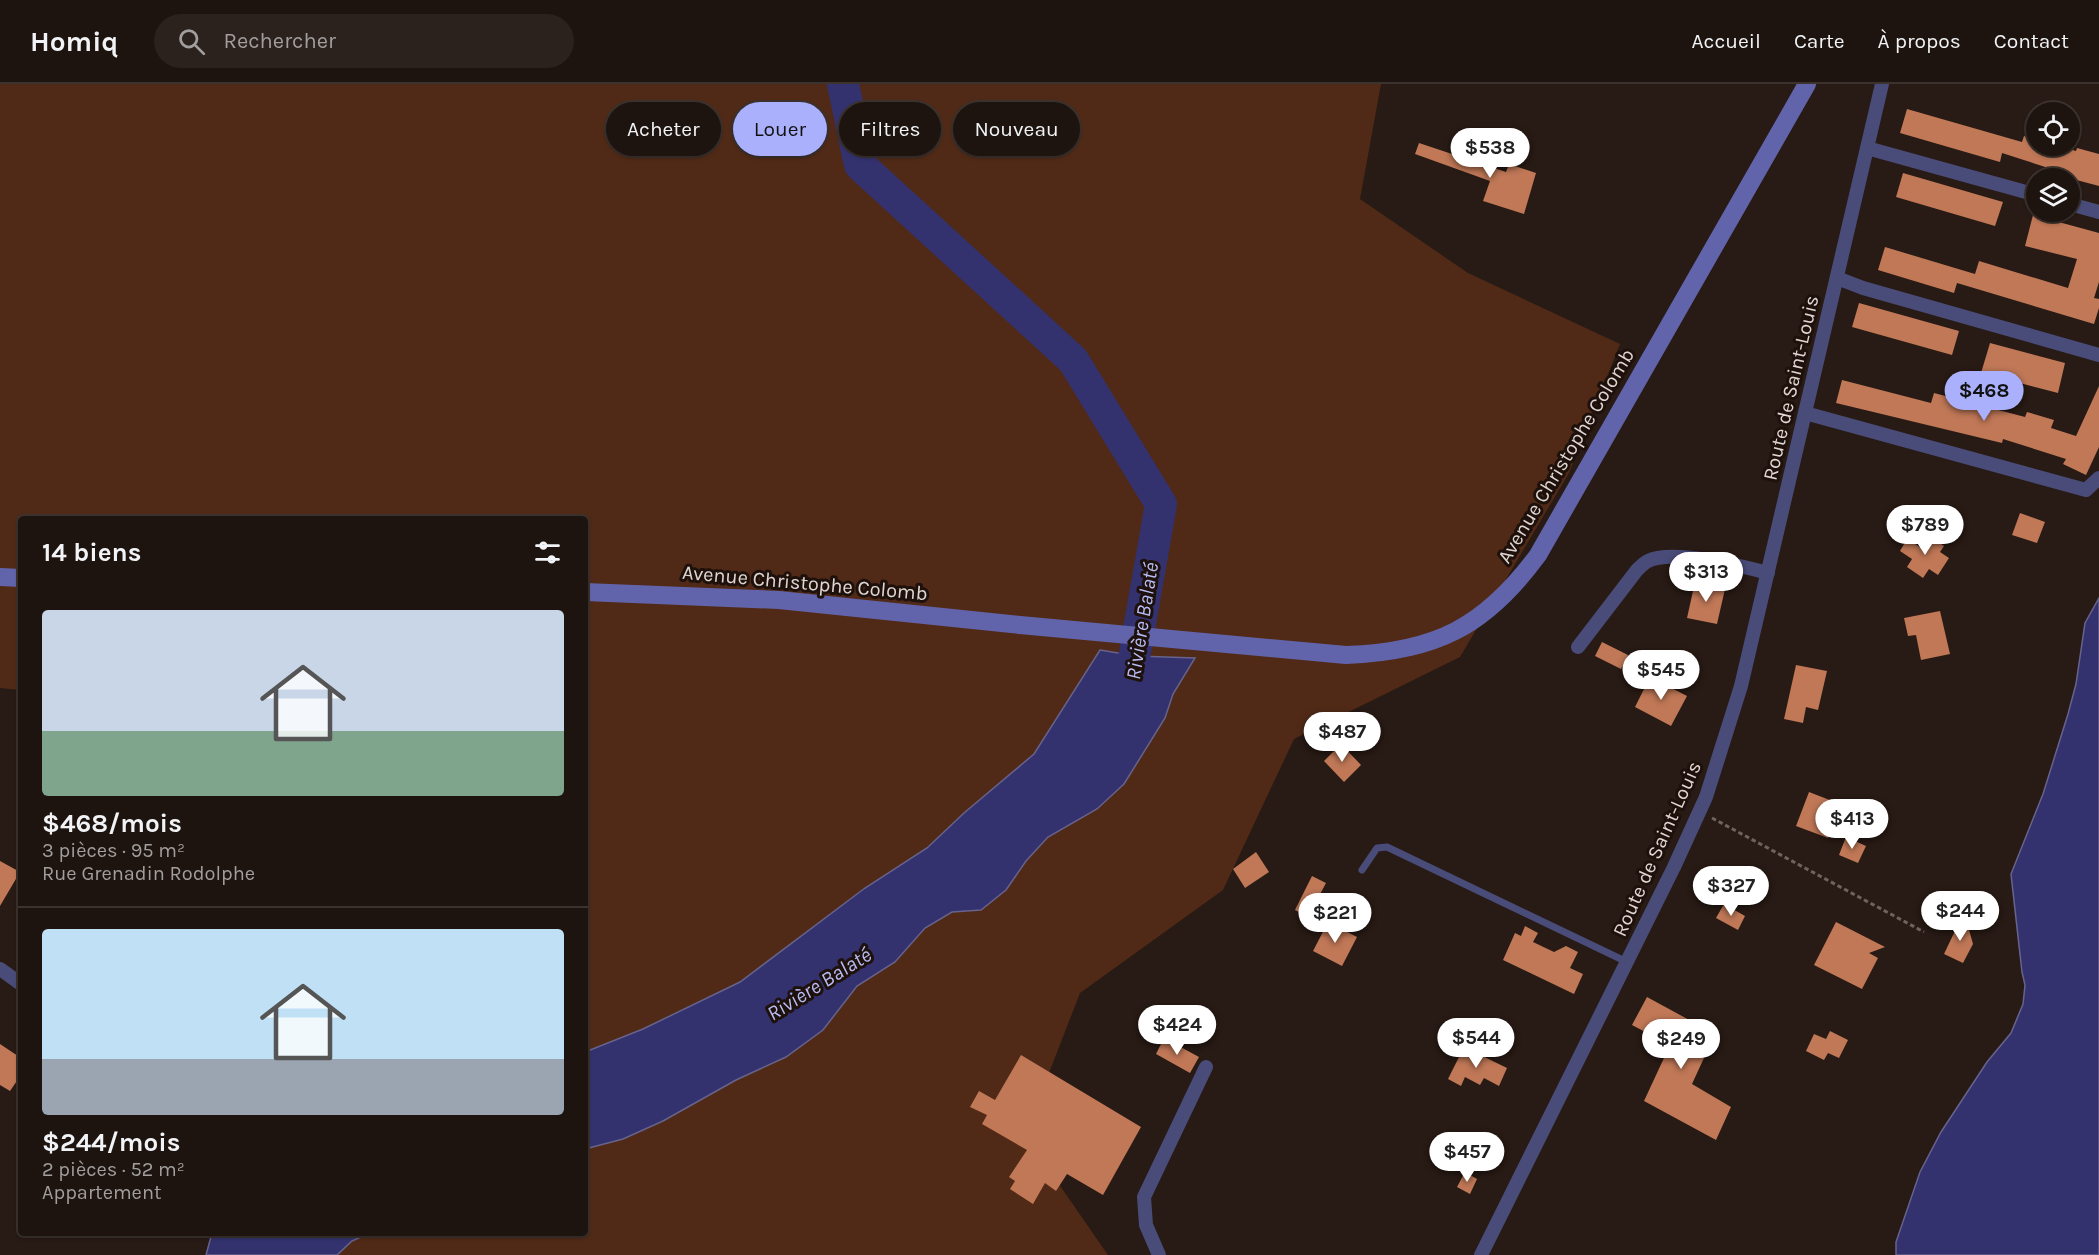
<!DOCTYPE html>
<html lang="fr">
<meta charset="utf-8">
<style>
:root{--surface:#1e140f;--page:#2b211d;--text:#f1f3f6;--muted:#a19e9e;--line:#3c332f;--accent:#aab0fb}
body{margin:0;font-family:Karla,sans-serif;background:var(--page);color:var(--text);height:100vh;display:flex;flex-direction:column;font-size:22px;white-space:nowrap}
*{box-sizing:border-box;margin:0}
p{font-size:20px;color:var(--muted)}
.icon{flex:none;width:33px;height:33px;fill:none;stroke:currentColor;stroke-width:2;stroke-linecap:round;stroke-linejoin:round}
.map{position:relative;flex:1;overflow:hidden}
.details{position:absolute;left:18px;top:432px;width:570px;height:720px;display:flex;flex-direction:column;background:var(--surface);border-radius:6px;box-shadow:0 2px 4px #0004,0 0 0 2px var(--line)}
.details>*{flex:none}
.top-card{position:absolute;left:606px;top:18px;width:570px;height:54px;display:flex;gap:12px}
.fabs{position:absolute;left:2026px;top:18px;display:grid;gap:12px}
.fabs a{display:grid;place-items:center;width:54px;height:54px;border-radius:50%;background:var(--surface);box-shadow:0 2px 4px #0004,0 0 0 2px var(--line);font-size:30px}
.price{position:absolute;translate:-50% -51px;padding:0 14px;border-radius:21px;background:#fff;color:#222;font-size:20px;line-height:39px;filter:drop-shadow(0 2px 3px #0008)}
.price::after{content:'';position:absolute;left:50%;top:36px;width:18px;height:14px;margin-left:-9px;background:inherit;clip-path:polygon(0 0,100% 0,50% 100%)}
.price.current{background:var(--accent);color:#111}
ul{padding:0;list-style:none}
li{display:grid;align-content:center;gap:12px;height:318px;padding:0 24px}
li+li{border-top:2px solid var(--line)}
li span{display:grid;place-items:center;height:186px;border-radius:6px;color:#555}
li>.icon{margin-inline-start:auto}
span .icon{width:108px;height:108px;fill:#fffc;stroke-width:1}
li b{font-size:26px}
h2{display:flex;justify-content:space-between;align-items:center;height:72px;padding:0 24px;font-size:26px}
.tag{padding:0 21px;border-radius:27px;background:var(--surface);box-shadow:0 2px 4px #0004,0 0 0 2px var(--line);font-size:21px;line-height:54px}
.tag.current{background:var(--accent);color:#111}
header{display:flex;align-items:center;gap:36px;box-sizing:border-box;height:84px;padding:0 30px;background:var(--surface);border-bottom:2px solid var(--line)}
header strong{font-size:28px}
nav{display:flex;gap:33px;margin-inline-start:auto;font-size:21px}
.search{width:420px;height:54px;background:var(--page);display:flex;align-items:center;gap:15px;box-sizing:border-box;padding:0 21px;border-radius:33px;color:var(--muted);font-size:22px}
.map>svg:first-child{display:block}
.green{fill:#502a17}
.water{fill:#33326e;stroke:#67638c;stroke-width:1.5}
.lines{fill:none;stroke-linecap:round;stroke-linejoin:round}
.river{stroke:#33326e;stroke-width:32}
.building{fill:#c07857}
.path{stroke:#6f635d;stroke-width:3;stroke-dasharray:4.5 3;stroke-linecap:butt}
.lane{stroke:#494c78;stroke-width:7}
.street{stroke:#494c78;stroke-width:14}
.secondary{stroke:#6264ab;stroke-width:18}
.labels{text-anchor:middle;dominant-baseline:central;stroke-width:6;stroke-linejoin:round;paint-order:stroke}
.street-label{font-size:20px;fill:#e0d6d2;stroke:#1e110b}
.water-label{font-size:21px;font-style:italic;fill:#b7bcf4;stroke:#1e110b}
</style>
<header>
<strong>Homiq</strong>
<div class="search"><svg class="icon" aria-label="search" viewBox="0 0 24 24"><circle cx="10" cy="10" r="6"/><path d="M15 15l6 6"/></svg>Rechercher</div>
<nav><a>Accueil</a><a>Carte</a><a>À propos</a><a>Contact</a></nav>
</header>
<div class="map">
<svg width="2099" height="1171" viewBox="0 0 2099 1171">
<rect width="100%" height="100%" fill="#281a14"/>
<path class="green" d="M0,0H1381L1360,115L1468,189L1620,260L1569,389L1460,573L1294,655L1223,806L1080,909L1025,1051L1108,1171H337L352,1157L370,1149H585V1065L623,1055L663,1037L736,996L786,973L823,946L857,902L895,878L925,844L952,828L981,826L1005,806L1026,777L1048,753L1097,725L1165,634L1173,610L1195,575L1136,572L1100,566L1034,670L964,729L927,764L865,804L740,898L643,945L585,968V435H21V606L0,604Z"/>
<path class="water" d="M2099,514V1171H1896V1158L1920,1088L1941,1048L1987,978L2011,949L2023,920L2025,901L2022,888L2011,790L2043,710L2068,630L2076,600L2085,539Z
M1100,566L1136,572L1195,574L1173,610L1165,634L1124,700L1097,725L1048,753L1026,777L1006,806L981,826L952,828L925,844L895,878L857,902L823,946L786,973L736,996L663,1037L623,1055L585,1065V968L643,945L740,898L865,804L927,764L964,729L1034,670Z
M212,1149H370L352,1157L337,1171H206Z"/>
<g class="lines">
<path class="river" d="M843,0L860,81L1073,276L1161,420L1127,614"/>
</g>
<path class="building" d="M1907,25L2022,58L2024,52L2037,56V62H2059L2076,67L2077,64L2099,70V102L2069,94L2070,91L2002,69L2000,78L1900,49Z
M1419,59L1506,88L1509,80L1536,89L1524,130L1483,117L1490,97L1415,70Z
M1903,89L2003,118L1995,142L1896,113Z
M2033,131L2099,149V198L2094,214L2099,215V224L2094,240L1957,199L1954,209L1878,186L1885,163L1975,190L1979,177L2068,204L2077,175L2025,162Z
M1859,219L1959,247L1952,271L1852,243Z
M1990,259L2065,279L2058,309L1981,289Z
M1842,296L1931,319L1934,309L2025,333L2027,328L2054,336L2051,344L2076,352L2099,302V363L2086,391L2063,380L2066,375L2003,355L2002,359L1836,319Z
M2020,429L2045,438L2037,459L2012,451Z
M1928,451L1944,462L1940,468L1949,474L1938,491L1929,485L1923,494L1907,483L1912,475L1900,467L1907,455L1920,463Z
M1695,498L1725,505L1717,540L1687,534Z
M1940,527L1950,570L1921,576L1916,551L1908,552L1904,534Z
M1602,558L1628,571L1621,585L1595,572Z
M1796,581L1827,587L1818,626L1806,623L1803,639L1784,635Z
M1650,593L1687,612L1671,642L1635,623Z
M1341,660L1361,681L1344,698L1324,677Z
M1809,708L1840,720L1828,754L1796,742Z
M1846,753L1866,762L1858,779L1839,771Z
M1256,768L1269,788L1245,804L1233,785Z
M0,777L20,788L0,822Z
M1312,792L1326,799L1308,833L1295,826Z
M1724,820L1745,832L1738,846L1716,834Z
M1964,828L1973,860L1963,879L1944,870Z
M1328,838L1357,853L1342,882L1313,867Z
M1836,838L1885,863L1869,869L1878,874L1862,905L1814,881Z
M1525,842L1538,849L1533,858L1554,868L1566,862L1578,868L1570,884L1583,890L1574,910L1503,876L1515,849L1521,852Z
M1647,913L1715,950L1692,1000L1731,1023L1716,1056L1644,1017L1670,961L1632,941Z
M1830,947L1848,956L1839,974L1828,969L1824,976L1806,967L1814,950L1826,955Z
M1164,954L1199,973L1190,989L1156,970Z
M0,960L21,974V991L10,1007L0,1001Z
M1464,963L1507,984L1499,1002L1484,994L1480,1001L1465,993L1461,1002L1448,995Z
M1021,971L1141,1043L1103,1111L1067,1090L1056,1107L1045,1099L1033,1120L1010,1105L1015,1097L1009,1093L1027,1066L982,1040L987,1031L970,1023L979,1007L995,1016Z
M1465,1088L1477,1095L1470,1110L1457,1103Z"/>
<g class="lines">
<path class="path" d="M1712,734L1924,848"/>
<path class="lane" d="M1362,786L1377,764L1387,763L1627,878"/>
<path class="street" d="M1867,64L2037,111
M2070,120L2099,128
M1837,194L1863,204L2099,271
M1805,329L2086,406L2099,394
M1578,563L1637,486C1640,483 1644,479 1648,477C1671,465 1742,482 1768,489
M0,885L21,900
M1159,1171L1146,1141L1144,1113L1206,983
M1481,1171L1674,783L1706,713L1741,602L1882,0"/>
<path class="secondary" d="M0,493L21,494
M585,508L779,516L1020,541L1346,571C1435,568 1485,543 1538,471L1807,0"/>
</g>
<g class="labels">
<g class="street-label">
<text transform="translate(1791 304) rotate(-77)">Route de Saint-Louis</text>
<text transform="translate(1566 372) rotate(-59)">Avenue Christophe Colomb</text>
<text transform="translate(805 499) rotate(5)">Avenue Christophe Colomb</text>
<text transform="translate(1657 765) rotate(-66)">Route de Saint-Louis</text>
</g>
<g class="water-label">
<text transform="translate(1142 537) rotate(-81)">Rivière Balaté</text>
<text transform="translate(819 900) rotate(-32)">Rivière Balaté</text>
</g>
</g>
</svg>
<div class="fabs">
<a><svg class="icon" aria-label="locate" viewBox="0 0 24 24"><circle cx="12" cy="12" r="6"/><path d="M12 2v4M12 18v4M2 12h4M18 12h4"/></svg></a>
<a><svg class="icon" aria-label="layers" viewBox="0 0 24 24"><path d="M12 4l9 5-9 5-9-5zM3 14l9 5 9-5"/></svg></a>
</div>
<b class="price" style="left:1490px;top:95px">$538</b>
<b class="price current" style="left:1984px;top:338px">$468</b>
<b class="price" style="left:1925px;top:472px">$789</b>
<b class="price" style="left:1706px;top:519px">$313</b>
<b class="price" style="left:1661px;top:617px">$545</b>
<b class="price" style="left:1342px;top:679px">$487</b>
<b class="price" style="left:1852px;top:766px">$413</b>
<b class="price" style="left:1731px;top:833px">$327</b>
<b class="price" style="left:1960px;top:858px">$244</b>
<b class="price" style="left:1335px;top:860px">$221</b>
<b class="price" style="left:1177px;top:972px">$424</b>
<b class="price" style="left:1476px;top:985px">$544</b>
<b class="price" style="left:1681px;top:986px">$249</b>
<b class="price" style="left:1467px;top:1099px">$457</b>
<div class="top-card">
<a class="tag">Acheter</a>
<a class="tag current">Louer</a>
<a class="tag">Filtres</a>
<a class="tag">Nouveau</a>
</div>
<section class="details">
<h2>14 biens<svg class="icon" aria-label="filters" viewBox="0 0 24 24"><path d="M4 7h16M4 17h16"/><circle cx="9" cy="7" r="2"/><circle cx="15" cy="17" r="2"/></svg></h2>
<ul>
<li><span style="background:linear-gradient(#c9d6e8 65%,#7fa58c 0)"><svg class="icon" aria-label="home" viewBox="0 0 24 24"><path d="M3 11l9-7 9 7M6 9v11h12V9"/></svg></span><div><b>$468/mois</b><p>3 pièces · 95 m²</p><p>Rue Grenadin Rodolphe</p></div></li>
<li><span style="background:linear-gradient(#bfe0f5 70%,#9aa5b1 0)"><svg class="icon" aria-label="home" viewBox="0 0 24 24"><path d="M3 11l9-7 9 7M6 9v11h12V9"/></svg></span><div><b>$244/mois</b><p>2 pièces · 52 m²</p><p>Appartement</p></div></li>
</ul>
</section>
</div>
